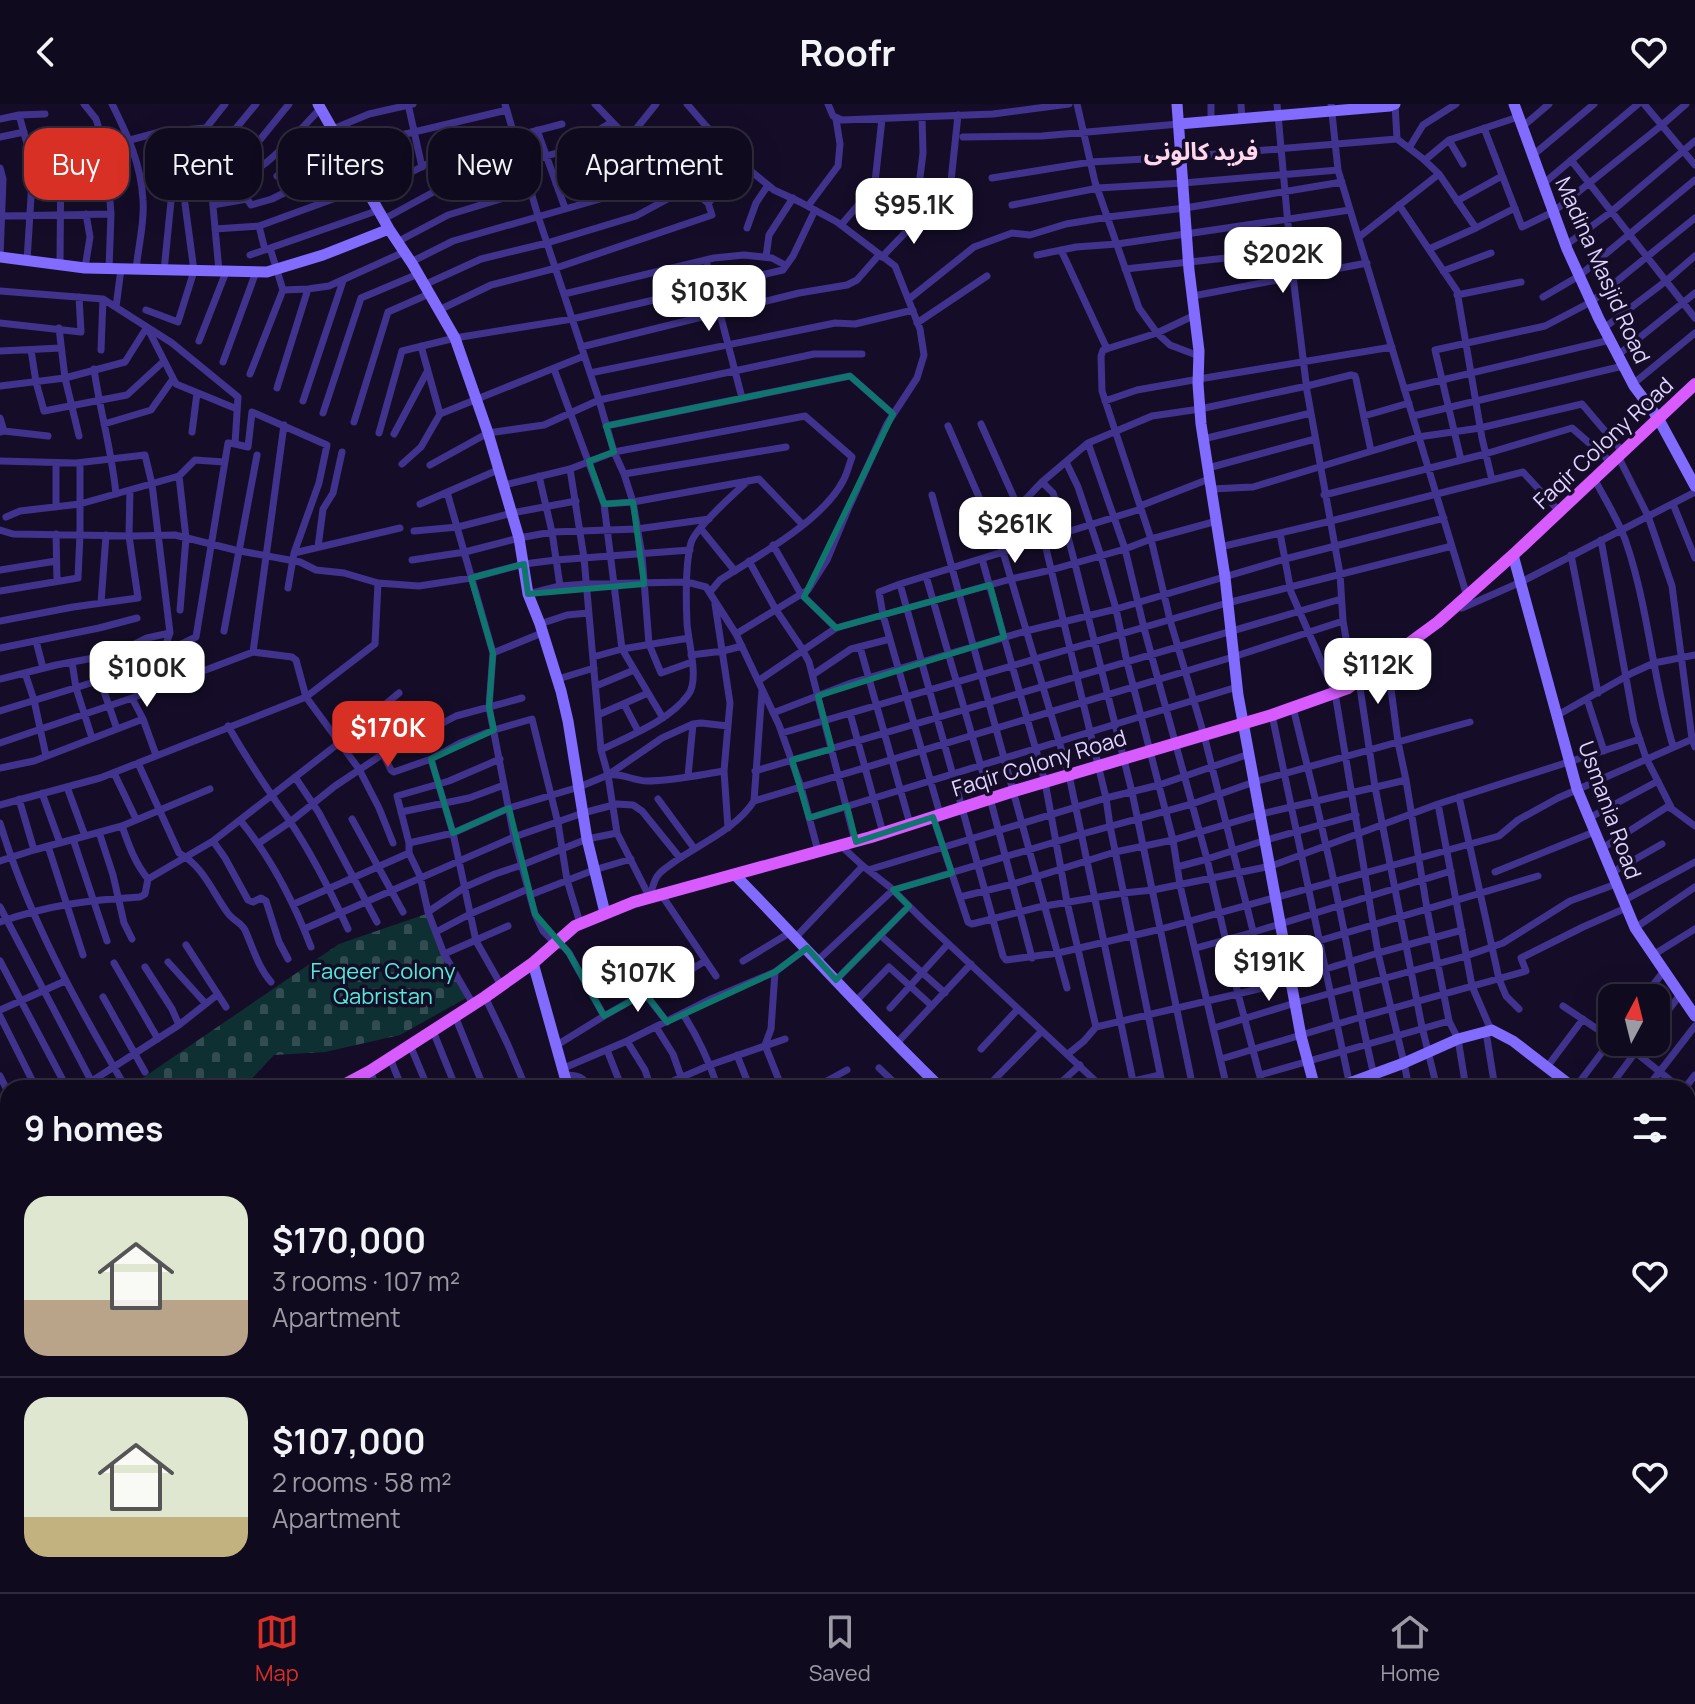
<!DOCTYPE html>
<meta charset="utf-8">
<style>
:root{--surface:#100a1e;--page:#191327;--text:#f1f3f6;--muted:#9c9aa4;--line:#302b3c;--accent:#d93025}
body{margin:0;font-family:Manrope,"Noto Sans Arabic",sans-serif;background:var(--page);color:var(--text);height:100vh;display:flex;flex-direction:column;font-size:30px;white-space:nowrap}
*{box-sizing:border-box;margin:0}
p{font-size:26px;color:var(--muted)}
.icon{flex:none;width:44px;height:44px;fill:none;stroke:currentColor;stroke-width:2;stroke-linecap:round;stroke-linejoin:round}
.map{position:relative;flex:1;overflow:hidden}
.side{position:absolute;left:0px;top:976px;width:1696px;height:512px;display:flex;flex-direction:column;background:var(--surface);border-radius:24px 24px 0 0;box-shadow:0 8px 32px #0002,0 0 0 2px var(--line)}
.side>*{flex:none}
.guide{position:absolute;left:24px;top:24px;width:800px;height:72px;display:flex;gap:16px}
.needle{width:52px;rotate:7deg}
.controls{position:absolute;left:1598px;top:880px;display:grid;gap:16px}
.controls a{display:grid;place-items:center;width:72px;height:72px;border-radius:16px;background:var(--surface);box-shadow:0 8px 32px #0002,0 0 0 2px var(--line);font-size:40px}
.price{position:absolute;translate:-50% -68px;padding:0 18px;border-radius:16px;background:#fff;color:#222;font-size:26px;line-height:52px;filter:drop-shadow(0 2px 4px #0008)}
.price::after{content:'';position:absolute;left:50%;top:48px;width:24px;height:18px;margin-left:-12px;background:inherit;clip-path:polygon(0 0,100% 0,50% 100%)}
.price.active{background:var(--accent);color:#fff}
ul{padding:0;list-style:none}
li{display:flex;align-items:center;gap:24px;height:200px;padding:0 24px}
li+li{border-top:2px solid var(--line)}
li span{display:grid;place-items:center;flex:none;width:224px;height:160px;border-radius:24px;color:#555}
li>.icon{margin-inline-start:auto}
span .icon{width:96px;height:96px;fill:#fffc;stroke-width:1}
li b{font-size:34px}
h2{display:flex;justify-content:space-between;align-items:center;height:96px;padding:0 24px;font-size:34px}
.tag{padding:0 28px;border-radius:24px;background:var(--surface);box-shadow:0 8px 32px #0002,0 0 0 2px var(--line);font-size:28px;line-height:72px}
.tag.active{background:var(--accent);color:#fff}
header{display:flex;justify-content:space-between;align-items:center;height:104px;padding:0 24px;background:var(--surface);font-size:36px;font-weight:700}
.tabs{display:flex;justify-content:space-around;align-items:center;height:112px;border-top:2px solid var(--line);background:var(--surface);font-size:22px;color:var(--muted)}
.tabs a{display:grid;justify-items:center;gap:4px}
.tabs .active{color:var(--accent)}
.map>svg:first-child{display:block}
.cemetery{fill:url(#cemetery-stones)}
.pitch{fill:#0f3033}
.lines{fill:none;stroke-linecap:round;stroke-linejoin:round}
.street{stroke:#41338d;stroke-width:7}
.secondary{stroke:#826bff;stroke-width:11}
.primary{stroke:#d75bff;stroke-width:12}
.marked{fill:none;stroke:#0f766e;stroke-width:6;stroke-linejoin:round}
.labels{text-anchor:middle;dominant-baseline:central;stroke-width:7;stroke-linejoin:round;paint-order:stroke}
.street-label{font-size:22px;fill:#ded4ff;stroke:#150d28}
.park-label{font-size:22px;fill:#52edda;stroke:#150d28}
.neighbourhood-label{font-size:24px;font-weight:bold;fill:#ffd6eb;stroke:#150d28}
</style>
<header><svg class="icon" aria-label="back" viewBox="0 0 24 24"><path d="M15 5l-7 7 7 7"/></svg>Roofr<svg class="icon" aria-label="heart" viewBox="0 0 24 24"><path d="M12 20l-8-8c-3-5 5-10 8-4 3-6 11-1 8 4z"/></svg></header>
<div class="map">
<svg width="1695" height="1488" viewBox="0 0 1695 1488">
<defs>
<pattern id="cemetery-stones" width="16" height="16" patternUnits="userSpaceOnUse" patternTransform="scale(2)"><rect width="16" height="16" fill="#0f3033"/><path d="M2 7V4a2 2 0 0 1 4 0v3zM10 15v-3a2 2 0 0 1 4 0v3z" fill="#324d52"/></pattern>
</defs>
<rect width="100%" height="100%" fill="#150d28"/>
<path class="cemetery" d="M426,810L466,894L400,931L325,948L274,951L243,984H128L339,840Z
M525,1480H648L651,1488H521Z"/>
<path class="pitch" d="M8,1464V1480H29L33,1488H0V1467Z"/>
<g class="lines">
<path class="street" d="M84,0L96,15L100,28
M112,0C128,32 141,60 143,96C145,118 138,143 136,166
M408,0L422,63
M505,0L538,112L599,296L614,348L624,370L633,398L642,451L649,540L661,569L692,558
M687,0L706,22L752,68L774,86L800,98L837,118L895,162L920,225L924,251L917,274L887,320L849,403L827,456L808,486L736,530
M828,0L833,12L842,16L993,10L1069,0
M1077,0L1095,78L1139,204L1157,229L1170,241L1199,252
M1211,0V17
M1241,0L1242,15
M1277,0L1292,164L1307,287L1340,470L1343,517L1354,580
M1331,0L1338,66L1467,492
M1395,0L1397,35
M1644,0L1695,61
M19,11L33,61L27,157
M0,15L19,11L45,10
M1522,23L1549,0
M206,24L225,0
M1484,24L1522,123L1553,108L1662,21L1686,0
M333,25L369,10L413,0
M537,26L565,104
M0,33L24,28
M963,33L1042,32L1179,20
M228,34L256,0
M628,35L656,0
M130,36L160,28L206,24L228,34L250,48L289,0
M1449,36L1463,60
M1409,44L1423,21L1456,0
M106,46L111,110L109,165
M1532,52L1594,0
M1425,56L1449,36L1518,13
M1571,56L1695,214
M0,64L3,75L0,153
M277,72L303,55L336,30
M992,74L1091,58L1181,53L1397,35L1422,54L1439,70L1476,124
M556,80L595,64L632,40
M1543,80L1638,0
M61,81L109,77
M212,86C259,76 289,37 321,4
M370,90L444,51L562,20
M918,90L923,49L922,13
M949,96L958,11
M1457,97L1502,72
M708,99L746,62
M213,101L247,95L251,101L272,95L334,64L348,50L376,37L507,6
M1012,101L1098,84L1183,79L1338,66
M1399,101L1457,187L1482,334L1492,376
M808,102L838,62L840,40L836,15
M0,112L111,110
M384,115L450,79L564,47L612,18
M841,121L871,86L875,78L882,15
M259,122L265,146
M747,124L756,99L768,81
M215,125L259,122L366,83
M1359,133L1439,70
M397,138L448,111L530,86
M1566,141L1611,108L1695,37
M1429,145L1476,124L1515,104
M1061,146L1107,245
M250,151L379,106
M1037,151L1076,143L1117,140L1350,106
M766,153L769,131L793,94
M882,153L924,109
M706,156L742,294
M411,158L453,137L607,93L647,72L656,65
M60,161L61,37
M85,164L90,133L86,110
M1125,165L1291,147
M164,167L171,97L170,62L204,56L209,59L219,167
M1443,167L1491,149
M424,181L481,155L547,139L636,112L688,84
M283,186L308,185L329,182L404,148
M0,187L103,195L172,239L238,293L235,340L228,339L196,533L117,571L0,607
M564,190L714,154L744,151L772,154L785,161
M1457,191L1521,178
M1193,192L1367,159
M1543,193L1579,172L1695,76
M909,195L974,143L1012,129L1030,131L1066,120L1108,113L1185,104L1342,78
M116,203L121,165
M146,206L178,218L194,167L185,100
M439,206L491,181L556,164L712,111L708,99L679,76H668L595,0
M1195,211L1157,229L1103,246L1101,252L1102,287L1151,435L1170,516L1204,631L1267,883
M0,219L81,228L79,193
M917,219L987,172
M59,224L65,274L79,332
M1604,224L1666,177L1695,152
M148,225L176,280L237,305
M199,237L226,168
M421,242L440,310
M581,243L799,189L847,181L857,176L879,151
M31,246L36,278L44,307L127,291L164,257
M101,246L103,195
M0,247L61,244
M1618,251L1695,189
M223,258L256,168
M94,265C100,307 112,348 116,390
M554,265L604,400L622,545L663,614
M590,269L835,219L855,220L913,206
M250,270L283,186L270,144
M1633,280L1695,229
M0,282L65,274L125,258L147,223
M277,284L308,185
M1404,285L1610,236
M303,297L343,177
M1105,297L1137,286L1199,275L1392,243
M323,309L361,194L418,170
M1364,312L1409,299
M1413,312L1623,262
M0,314L4,327
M354,318L388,208L429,190
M104,320L151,306L173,275
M981,320L1015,396L1019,399L1024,397L1042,378L1088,339L1152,312L1200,305L1307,282L1351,271L1355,272L1356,275L1371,347
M606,322L850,272L893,310
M948,322L1003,448L1069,671L1133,977
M0,328L4,327L48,332
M192,328L197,289
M379,329L402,247L455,234L572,215L783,166L793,152L815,106
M394,330L427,268
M1203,335L1311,309
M1088,339L1125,445L1144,524L1207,755L1238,890L1263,984
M235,340L248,343L252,308L327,341L319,379L294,449L288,484
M1618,352L1648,412L1672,482L1692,635L1695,643
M1461,356L1435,246L1545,222L1591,198L1695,114
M0,357L76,359L145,351L152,380L170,529L163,548
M1066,358L1078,383L1101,452L1116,505L1127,558L1173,736L1180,781L1227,984
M56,359V403
M402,360L421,343L440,310L584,252
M430,361L488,329L544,321L599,296L814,250H862
M1208,364L1315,335
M570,365L584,454L601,646L608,671L617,729L650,794
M624,370L786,343
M179,372L186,434L180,506
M539,372L552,428L560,482
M1594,374C1605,396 1620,418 1627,441C1649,507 1653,577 1673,642
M1042,378L1053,389L1067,429L1075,460L1132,688L1193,984
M504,381L570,365L614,348L805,312L852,353C849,361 847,370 843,377C822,417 758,452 720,476L710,488
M1211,385L1253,383L1418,333L1480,324L1582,300L1622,347
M447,388L493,549L489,603L514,733L535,810L543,827L555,839L564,843L569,849L604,912
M932,391L1067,884
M1324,391L1485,350L1572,324L1611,358
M420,400L500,365
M604,400L633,398L759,375L803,421
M1673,400L1695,454
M1140,402L1209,375
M6,413L20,407L80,400L179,372L195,356L224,358
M701,425L735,467
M0,426L13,430L133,432L175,431L235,446L300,458L316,466L344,469L378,479L375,540L306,593L100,674L0,701
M414,427L458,423L512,409L576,397
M1280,429L1291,488L1335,589L1378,849L1404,959L1409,984
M56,430L57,477
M1044,436L1106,694L1110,722L1163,984
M1601,436L1634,618L1646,654L1672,705
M773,441L801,490L836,524
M318,443L323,405L333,389L342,348
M1220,443L1331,417L1523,368L1559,407
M294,449L400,424
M1571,451L1598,589
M982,455L1045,678L1067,798L1096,923
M412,456L465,448L519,434L552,428L637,425L709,415
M749,457L776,506L801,543L809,558L855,737
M0,466L56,457
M926,472L990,694L1032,854
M378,479L419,482L471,474L524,460L556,456L690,446
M900,480L1003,852L1006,856L1058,849L1161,825L1499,732L1518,716L1558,694L1695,634
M0,487L78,474L80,430V359
M528,490L560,482L586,480L687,478L706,483L736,530L779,621L801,683L818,747
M101,499L106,431
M715,500L730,599L724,667L728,724
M1462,504L1521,478L1695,388
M0,517L73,503L138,494L129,432L130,386
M540,520L567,511L588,509
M224,527L257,351
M36,537L43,564
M860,543L910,720
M0,544L99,524L137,514
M253,548L284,321
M493,549L542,529
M691,551L723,547L742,542
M593,553L622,545L689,534
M72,558L76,584L92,634
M25,569L34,596L46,652
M814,570L851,545L890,535
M0,575L56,561L115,550L147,534L170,529
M558,575L594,564
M100,576L117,625
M758,577L836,524L1011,475L1051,466L1125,445L1151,435L1217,417
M1359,577L1375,683L1422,923L1437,984
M596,582L634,566
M132,594L143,615L156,651
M1587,595L1604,647
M624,600L638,627
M1293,603C1304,650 1316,695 1326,742C1345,822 1357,904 1377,984
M773,609L851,579L1026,527L1116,505L1285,455L1444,414
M850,609L883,729
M598,611L648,589
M1272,611L1350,982
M1556,612L1632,569L1654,559L1695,551
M228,622C247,655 267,685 289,716C312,750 331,788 348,825
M782,629L1227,499L1452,442
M0,639L132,594L253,548L292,553L296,556L306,593L359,665L379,704L393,739
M601,646C629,632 669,617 688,591C700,576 688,538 687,519C686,497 685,461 691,439C695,424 735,389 748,377
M383,650L391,666L394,668L431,655L460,639L494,626L532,615L558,719L567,776L580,819
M431,655L453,729L476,837L501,881
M138,659L179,749C203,762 212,787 227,808C232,816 241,818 245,826C253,844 258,863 271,878
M0,664L34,657L143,615
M755,667L1341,495
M114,669L136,715
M610,671C622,669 634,677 647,677C673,677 699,671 724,667
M688,672L693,620
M295,673L319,709L377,818
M1406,676L1427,805L1449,917
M67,683L85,732
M42,689L60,739
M1459,693L1499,875L1506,892L1519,905
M19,695L34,746
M658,695L694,744
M754,697L1233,553L1343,517
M1438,700L1472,882L1491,926
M401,708L469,694L504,681
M940,710L883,511L879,488L900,480L1141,405
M933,713L968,818L972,820L1039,803L1123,789L1153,786L1271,762L1438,700L1640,635
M809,714L1237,583
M1589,714L1658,677
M352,715L403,808
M240,716C272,755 293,796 311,843
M0,719C29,814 76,899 126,984
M122,722C129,742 135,759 148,775
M99,728L113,771L124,819L132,835
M73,735L107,837
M213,737L225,754L248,796L253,798L261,794L266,797L279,838L288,855
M259,739L290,718L335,682L383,650L456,612L522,594
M409,739L453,729L509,704L579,683L608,671L662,634L693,620L701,619L728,622
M840,741L863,762L891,784L923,816L1103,984
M48,742L83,851
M1601,745L1667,703L1672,705L1695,722
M0,757L34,746L122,722L210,685
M1177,763L1207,755L1266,736L1356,711
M868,766L1106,694L1159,681L1249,650
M1495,768L1594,728
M1611,769L1662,740
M661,790L716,872
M530,791L594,766L631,755
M960,793L1013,780L1115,748L1173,736L1261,710L1406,676L1398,638L1388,562
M650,794C652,786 653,776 659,770C663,765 669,762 674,758C700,740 737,724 754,697L762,586
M1623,797L1695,758
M294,800L409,749
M0,803L95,984
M428,808L465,783L495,770L522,761L587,735L617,729
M0,818C48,801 89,796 140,793L145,790L148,775L213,737L339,639L399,589
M1635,824L1695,783
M304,825L514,733L583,709L617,700L633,701L642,707L680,754
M436,828L470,810L528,785
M880,831L945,889
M796,833L863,762
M186,841L226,903
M1196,844L1254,828L1451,767
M444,850L508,822
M1653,851L1695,825
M1261,854L1538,772
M818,856L893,786L1082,730L1192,700L1254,678L1470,618
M0,857L67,984
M743,857L791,828
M168,858L206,900
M114,859L158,935
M145,863L172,905L179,921
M775,868L771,925L765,941L782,984
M632,873L667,918
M836,876L909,802
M103,893L145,968
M485,893L508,941L526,984
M1643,894L1664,867
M856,897L889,863L932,902
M473,900L444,850L428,808L420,772L409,749V739L397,692L449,677L500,655
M1563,902L1612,935
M890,904L948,840
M0,906L65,877
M683,910C698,933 709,957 718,984
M0,912L36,984
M455,912L484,984
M1656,922L1680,891
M656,923L673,950L685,984
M1214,924L1295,899L1466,852L1503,839L1570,797L1616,780
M433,927L456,984
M1486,928L1495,984
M627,937L645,966L651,984
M1617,938L1635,948L1680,984
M896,940L971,860
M410,941L428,984
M557,941L604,912L634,895L651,890L705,857
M981,945L1018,905
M607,946L622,984
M1068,950L1084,937L1096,923L1267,883L1378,849L1462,826
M737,951L750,984
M390,954L402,984
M1221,955L1361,913L1526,867L1521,854L1583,823L1626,804
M1547,963L1583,915
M564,964L627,937L711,895L775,868L807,844
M879,964L900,984
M370,967L377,984
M565,971C578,971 584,973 590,984
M1260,971L1449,917L1458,935L1466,984
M0,972L8,988
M81,984L179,921L217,891
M657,984L710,961L785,935
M814,984L847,966
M986,984L1042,927
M1055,984L1080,961
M1103,984L1160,971
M1575,984L1612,935
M1609,984L1643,938
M1647,984L1695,922
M1685,984L1695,971
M1688,990L1695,995
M0,1026L8,1023
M0,1085L5,1099L8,1119
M1688,1112L1695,1105
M1688,1167L1695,1160
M0,1182L8,1203
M0,1221L8,1218
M1688,1228L1695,1221
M0,1245L8,1263
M1688,1267L1695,1274
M0,1315L8,1313
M0,1362L8,1360
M0,1379L8,1413
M0,1427L8,1441
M1688,1450L1693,1446
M29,1480L33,1488
M67,1480L71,1488
M160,1480L162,1488
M298,1480L300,1488
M358,1480L362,1488
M481,1480L486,1488
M721,1480L724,1488
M764,1480L765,1488
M836,1480L840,1488
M884,1480L887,1488
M929,1480L933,1488
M971,1480L974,1488
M1054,1480L1058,1488
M1097,1480L1100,1488
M1179,1480L1182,1488
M1281,1480L1285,1488
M1326,1480L1329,1488
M1432,1480L1437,1488
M1466,1480L1472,1488
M1516,1480L1521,1488
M1226,1484L1237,1488
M193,1488L243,1480
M522,1488L526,1480
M825,1488L833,1480
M1012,1488L1032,1480
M1126,1488L1145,1480
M1347,1488L1356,1480
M1415,1488L1420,1480
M1550,1488L1560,1480
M1634,1488L1647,1480"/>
<path class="secondary" d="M318,0L389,125L413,161L455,234L488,329L519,434L528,490L540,520L561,587L568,617L587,735L605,809
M1177,0L1189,166L1199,247L1198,280L1201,320L1225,473L1238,591L1301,932L1315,984
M1514,0L1567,145L1599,215L1634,282L1658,314L1695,382
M1179,20L1390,2L1395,0
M0,153L85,164L267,168L323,151L389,125
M1513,451L1577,685L1635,824L1695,912
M735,771C804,841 869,915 941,984
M533,859L568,984
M1336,984L1404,959L1458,935L1492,926L1513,937L1574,984
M1688,1069L1695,1074
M676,1488L696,1480"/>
<path class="primary" d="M338,984L370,967L485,893L533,859L575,822L634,798L871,733L1014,687L1272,611L1348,584L1438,518L1513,451L1695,280
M0,1121L8,1119"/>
</g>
<path class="marked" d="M850,272L893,310L804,493L836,524L990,481L1004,533L818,592L832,645L792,656L809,714L847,702L856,738L933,713L952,769L893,786L909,802L836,876L807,844L775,868L667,918L645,889L604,912L569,849L535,810L509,704L453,729L431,655L494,626L489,603L493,549L471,474L524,460L528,490L644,480L633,398L604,400L589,357L614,348L606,322Z"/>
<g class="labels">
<g class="street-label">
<text transform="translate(1603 166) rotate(66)">Madina Masjid Road</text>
<text transform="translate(1603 339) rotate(-43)">Faqir Colony Road</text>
<text transform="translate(1039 659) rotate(-17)">Faqir Colony Road</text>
<text transform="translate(1610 706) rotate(70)">Usmania Road</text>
</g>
<g class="park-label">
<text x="383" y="867">Faqeer Colony<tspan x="383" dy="25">Qabristan</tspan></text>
</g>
<g class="neighbourhood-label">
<text x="1201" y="46">فرید کالونی</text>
</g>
</g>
</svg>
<div class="controls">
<a><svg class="needle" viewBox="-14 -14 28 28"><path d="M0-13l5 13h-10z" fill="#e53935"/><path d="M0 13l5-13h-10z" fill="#9c9aa4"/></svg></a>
</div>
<b class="price" style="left:914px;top:142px">$95.1K</b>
<b class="price" style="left:1283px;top:191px">$202K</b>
<b class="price" style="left:709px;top:229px">$103K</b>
<b class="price" style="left:1015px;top:461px">$261K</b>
<b class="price" style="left:1378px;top:602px">$112K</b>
<b class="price" style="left:147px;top:605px">$100K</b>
<b class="price active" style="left:388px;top:665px">$170K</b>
<b class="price" style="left:1269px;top:899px">$191K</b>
<b class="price" style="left:638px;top:910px">$107K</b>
<div class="guide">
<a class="tag active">Buy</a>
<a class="tag">Rent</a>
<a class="tag">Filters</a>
<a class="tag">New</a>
<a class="tag">Apartment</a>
</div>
<section class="side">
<h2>9 homes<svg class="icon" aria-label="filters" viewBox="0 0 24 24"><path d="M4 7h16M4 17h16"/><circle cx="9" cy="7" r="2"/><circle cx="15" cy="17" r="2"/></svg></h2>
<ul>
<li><span style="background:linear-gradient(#dfe7d0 65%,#b9a48a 0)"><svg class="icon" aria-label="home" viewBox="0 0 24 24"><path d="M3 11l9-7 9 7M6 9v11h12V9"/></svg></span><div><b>$170,000</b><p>3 rooms · 107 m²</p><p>Apartment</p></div><svg class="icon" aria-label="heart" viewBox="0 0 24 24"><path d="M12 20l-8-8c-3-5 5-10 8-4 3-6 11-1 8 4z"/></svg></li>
<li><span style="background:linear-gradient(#dfe7d0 75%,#c2b280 0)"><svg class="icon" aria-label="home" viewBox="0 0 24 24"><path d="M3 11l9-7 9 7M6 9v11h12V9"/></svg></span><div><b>$107,000</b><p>2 rooms · 58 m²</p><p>Apartment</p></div><svg class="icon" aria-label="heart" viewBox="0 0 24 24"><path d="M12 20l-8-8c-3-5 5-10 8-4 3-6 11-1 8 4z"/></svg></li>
</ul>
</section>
</div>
<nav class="tabs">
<a class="active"><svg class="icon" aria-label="map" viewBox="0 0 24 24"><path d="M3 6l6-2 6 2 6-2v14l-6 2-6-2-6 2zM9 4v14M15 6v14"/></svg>Map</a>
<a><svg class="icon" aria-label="saved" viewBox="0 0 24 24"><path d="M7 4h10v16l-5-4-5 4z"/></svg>Saved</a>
<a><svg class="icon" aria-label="home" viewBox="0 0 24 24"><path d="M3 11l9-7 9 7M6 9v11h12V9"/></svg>Home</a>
</nav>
